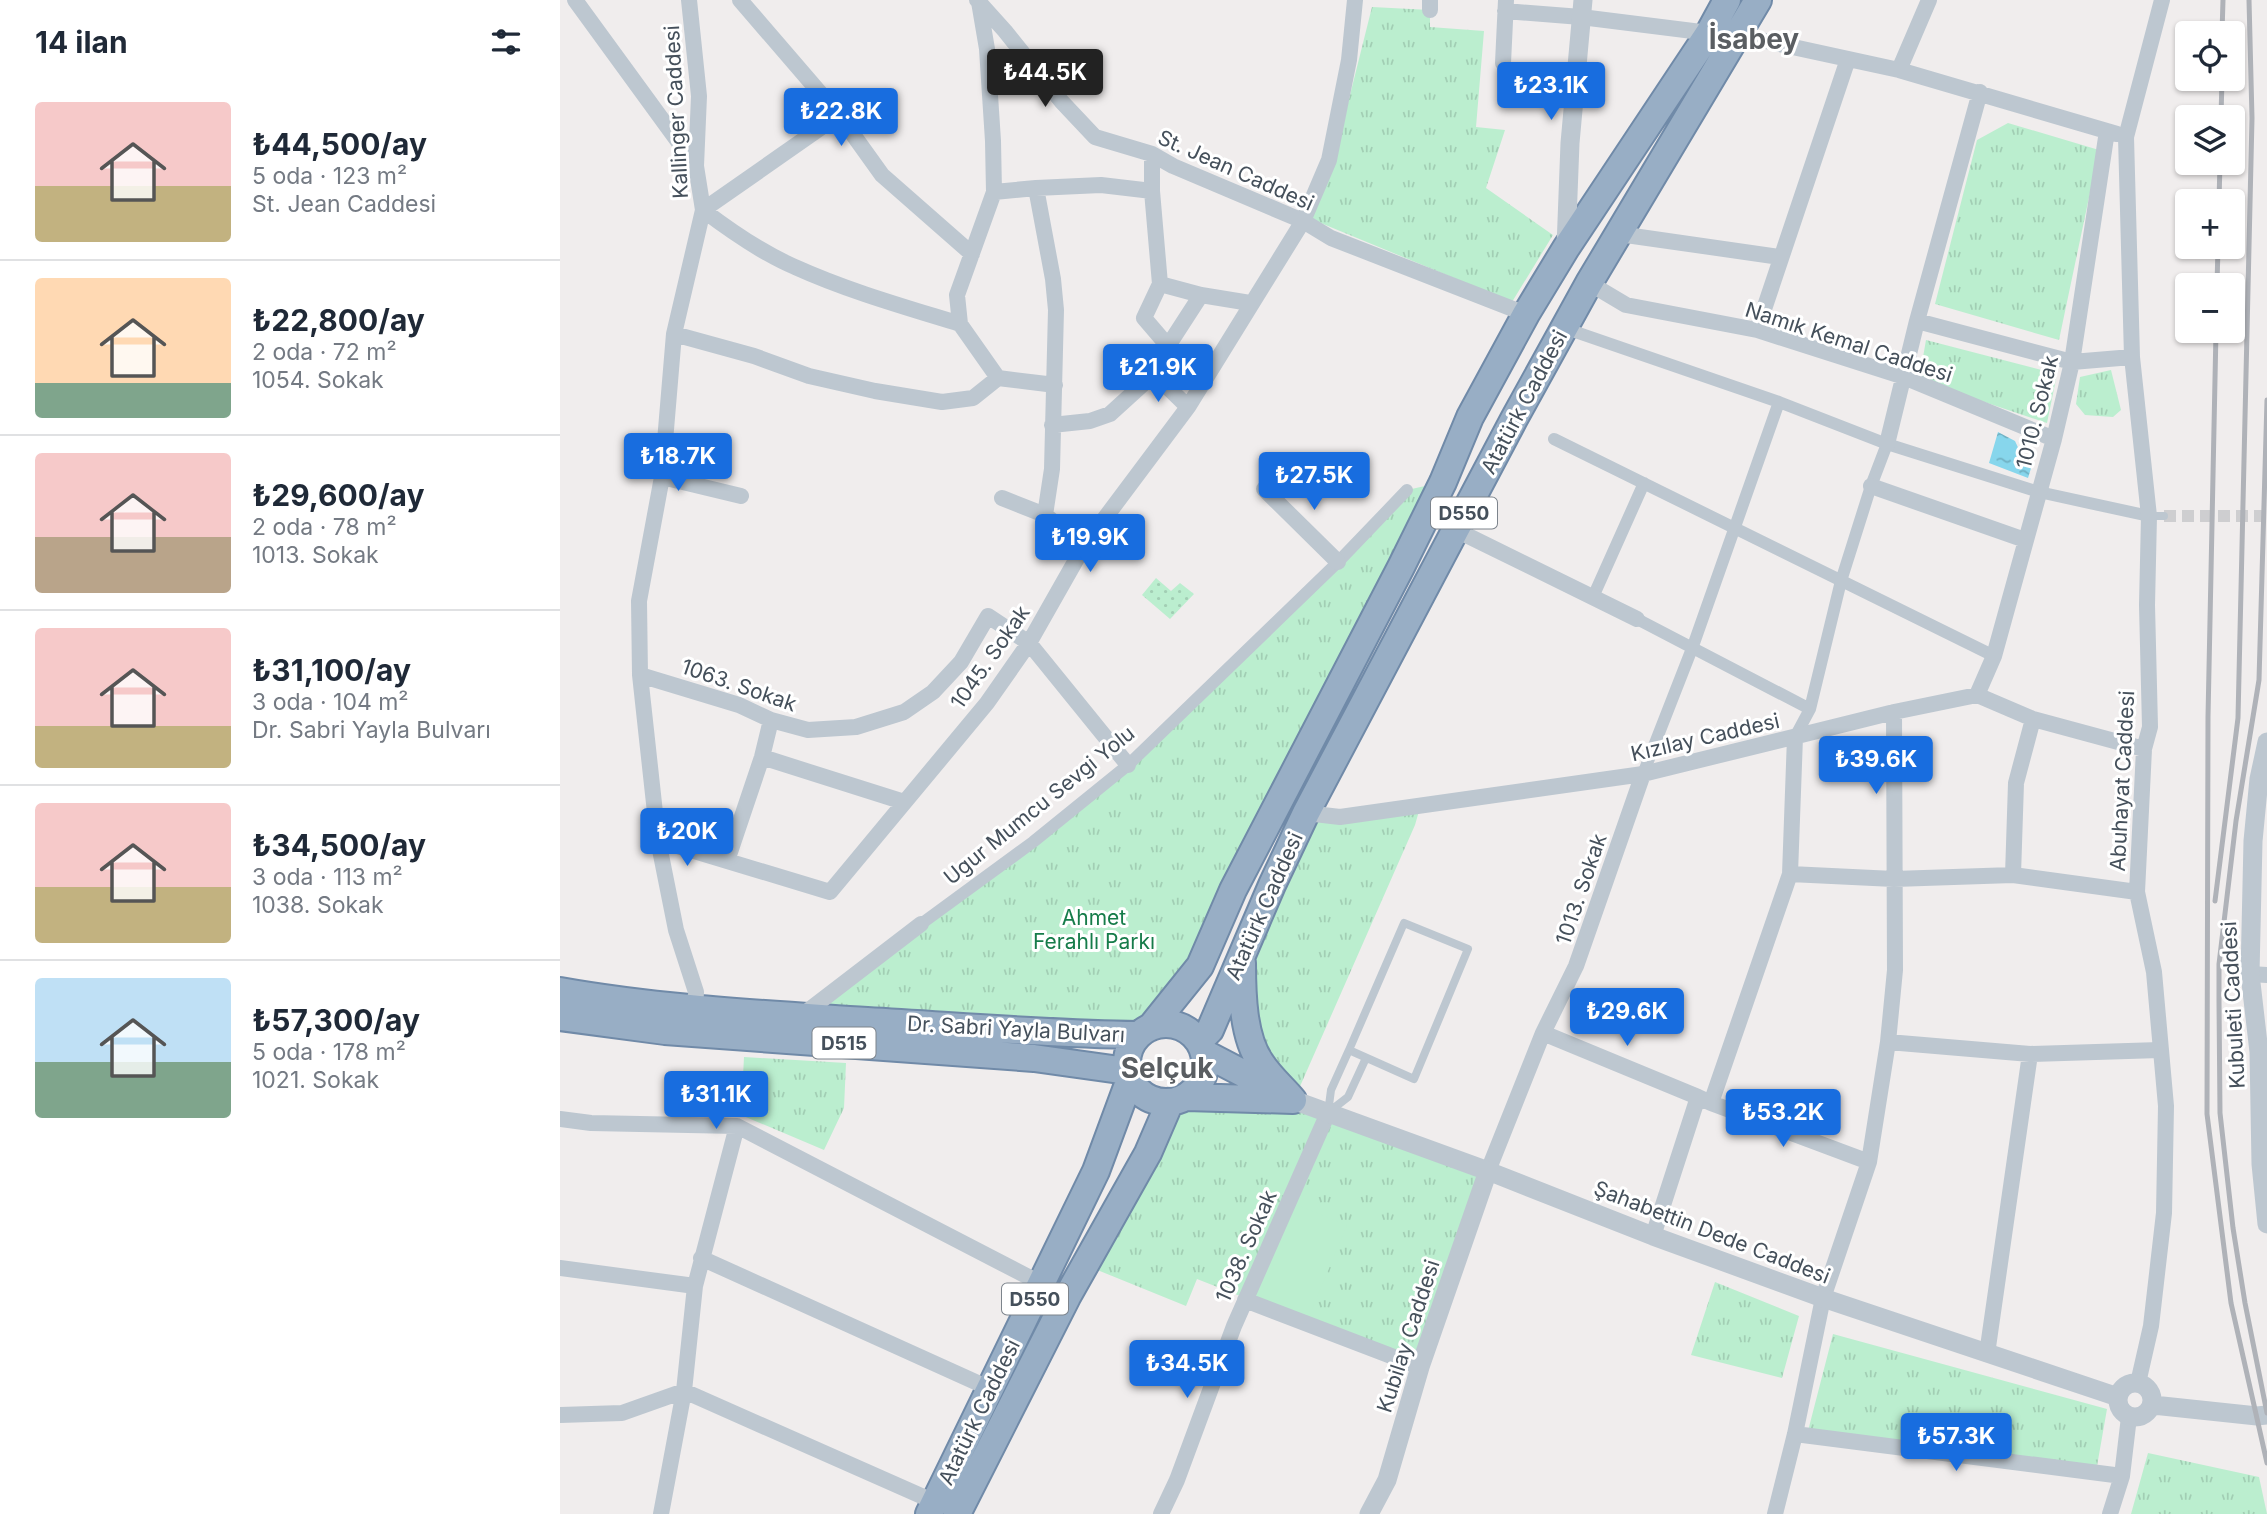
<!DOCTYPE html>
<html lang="tr">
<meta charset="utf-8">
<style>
:root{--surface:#fff;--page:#f2f2f3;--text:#1f2937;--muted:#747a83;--line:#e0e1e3;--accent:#186ddf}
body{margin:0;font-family:Inter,sans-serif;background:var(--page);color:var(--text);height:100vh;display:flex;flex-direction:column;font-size:26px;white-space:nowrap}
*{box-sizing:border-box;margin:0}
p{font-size:23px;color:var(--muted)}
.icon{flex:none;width:38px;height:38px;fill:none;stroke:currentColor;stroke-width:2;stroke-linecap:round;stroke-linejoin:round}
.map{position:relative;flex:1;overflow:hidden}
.side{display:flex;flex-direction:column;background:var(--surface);width:560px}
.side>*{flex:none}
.buttons{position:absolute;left:1615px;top:21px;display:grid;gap:14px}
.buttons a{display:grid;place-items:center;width:70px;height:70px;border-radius:7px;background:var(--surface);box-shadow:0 2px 5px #0004;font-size:35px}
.price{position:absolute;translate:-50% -60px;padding:0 16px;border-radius:7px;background:var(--accent);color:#fff;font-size:23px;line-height:46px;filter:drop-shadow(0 2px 4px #0008)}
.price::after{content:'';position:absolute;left:50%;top:42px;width:21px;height:16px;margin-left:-10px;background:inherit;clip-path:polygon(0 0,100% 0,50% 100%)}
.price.active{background:#222;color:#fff}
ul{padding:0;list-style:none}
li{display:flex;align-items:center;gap:21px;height:175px;padding:0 35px}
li+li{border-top:2px solid var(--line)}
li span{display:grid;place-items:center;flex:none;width:196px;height:140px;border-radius:7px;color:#555}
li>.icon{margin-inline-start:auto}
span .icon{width:84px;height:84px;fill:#fffc;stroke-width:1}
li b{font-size:30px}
h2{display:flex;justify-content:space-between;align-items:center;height:84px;padding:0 35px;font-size:30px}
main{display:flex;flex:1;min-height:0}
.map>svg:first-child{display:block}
.grass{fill:url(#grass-tufts)}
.garden{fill:url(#garden-dots)}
.pitch{fill:#bbeecf}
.water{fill:url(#water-ripples)}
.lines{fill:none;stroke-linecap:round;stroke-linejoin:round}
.pedestrian-tunnel{stroke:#ceced0;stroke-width:12;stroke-dasharray:12 6;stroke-linecap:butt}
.trunk-casing{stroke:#708aa8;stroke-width:30}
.service{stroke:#bdc7d0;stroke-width:8}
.pedestrian{stroke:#bdc7d0;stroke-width:12}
.minor{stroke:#bdc7d0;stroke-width:16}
.tertiary{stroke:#bdc7d0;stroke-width:19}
.trunk{stroke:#98aec5;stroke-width:26}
.rail{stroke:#afb2b8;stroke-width:5}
.labels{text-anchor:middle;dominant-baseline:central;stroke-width:6;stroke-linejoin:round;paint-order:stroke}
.shield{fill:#fff;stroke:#7d848c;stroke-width:2}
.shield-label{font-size:19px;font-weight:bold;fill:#45505b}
.street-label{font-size:21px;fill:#45505b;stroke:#fff}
.park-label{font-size:21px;fill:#167c4a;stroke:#fff}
.district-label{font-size:28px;font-weight:bold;fill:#5a5e62;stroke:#fff}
</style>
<main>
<section class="side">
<h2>14 ilan<svg class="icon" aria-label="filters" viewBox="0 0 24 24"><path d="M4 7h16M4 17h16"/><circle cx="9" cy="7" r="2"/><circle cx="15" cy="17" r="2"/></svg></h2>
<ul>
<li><span style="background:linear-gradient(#f6c9c9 60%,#c2b280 0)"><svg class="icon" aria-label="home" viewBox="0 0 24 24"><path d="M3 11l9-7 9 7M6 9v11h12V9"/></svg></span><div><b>₺44,500/ay</b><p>5 oda · 123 m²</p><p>St. Jean Caddesi</p></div></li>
<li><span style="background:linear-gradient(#ffd9b3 75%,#7fa58c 0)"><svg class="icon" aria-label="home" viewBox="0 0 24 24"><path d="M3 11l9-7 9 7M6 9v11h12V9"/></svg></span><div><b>₺22,800/ay</b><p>2 oda · 72 m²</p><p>1054. Sokak</p></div></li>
<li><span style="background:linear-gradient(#f6c9c9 60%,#b9a48a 0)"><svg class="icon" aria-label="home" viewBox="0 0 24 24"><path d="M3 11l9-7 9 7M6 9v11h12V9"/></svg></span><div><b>₺29,600/ay</b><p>2 oda · 78 m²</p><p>1013. Sokak</p></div></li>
<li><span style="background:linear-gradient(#f6c9c9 70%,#c2b280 0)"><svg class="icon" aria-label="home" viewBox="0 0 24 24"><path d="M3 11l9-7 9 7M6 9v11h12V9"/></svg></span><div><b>₺31,100/ay</b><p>3 oda · 104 m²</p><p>Dr. Sabri Yayla Bulvarı</p></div></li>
<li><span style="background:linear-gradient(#f6c9c9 60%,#c2b280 0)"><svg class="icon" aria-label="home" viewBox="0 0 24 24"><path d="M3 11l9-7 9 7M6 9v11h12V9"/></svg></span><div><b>₺34,500/ay</b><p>3 oda · 113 m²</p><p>1038. Sokak</p></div></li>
<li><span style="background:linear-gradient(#bfe0f5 60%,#7fa58c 0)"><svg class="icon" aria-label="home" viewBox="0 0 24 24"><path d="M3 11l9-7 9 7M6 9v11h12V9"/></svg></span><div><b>₺57,300/ay</b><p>5 oda · 178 m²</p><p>1021. Sokak</p></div></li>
</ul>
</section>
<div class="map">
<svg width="1707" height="1514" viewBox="0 0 1707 1514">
<defs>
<pattern id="grass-tufts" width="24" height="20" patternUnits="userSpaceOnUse" patternTransform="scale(1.75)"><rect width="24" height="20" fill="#bbeecf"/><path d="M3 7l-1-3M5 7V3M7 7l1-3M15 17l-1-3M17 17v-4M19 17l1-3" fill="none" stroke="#a2ceb4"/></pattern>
<pattern id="garden-dots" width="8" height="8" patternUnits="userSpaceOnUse" patternTransform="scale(1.75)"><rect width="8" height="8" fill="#bbeecf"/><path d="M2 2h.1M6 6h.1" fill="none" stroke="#a2ceb4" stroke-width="1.8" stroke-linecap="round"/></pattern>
<pattern id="water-ripples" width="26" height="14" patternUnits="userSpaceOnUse" patternTransform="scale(1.75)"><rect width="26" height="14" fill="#87d6ec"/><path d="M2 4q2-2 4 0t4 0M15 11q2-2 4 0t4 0" fill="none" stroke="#70b0c2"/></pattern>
</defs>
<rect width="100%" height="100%" fill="#f0eded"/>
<path class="grass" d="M812,7L870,10V27L924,31L916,127L945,130L926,188L993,235L952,302L751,219L771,171Z
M1448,123L1539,150L1499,340L1375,304L1417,140Z
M1366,340L1497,374L1487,423L1359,380Z
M1551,370L1561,410L1553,417L1525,415L1516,404L1520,377Z
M883,482L673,890L591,1027L239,1017L568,765L847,490Z
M861,804L855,825L734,1100L928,1171L860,1367L637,1279L626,1306L525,1265L610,1102L733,1100L700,1062L682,992L746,813Z
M184,1057L286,1063L284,1108L264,1150L181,1115Z
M1155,1282L1239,1316L1222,1378L1131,1355Z
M1273,1334L1547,1409L1537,1466L1248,1431Z
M1588,1453L1699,1477L1707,1514H1571Z"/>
<path class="garden" d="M596,578L611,591L620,583L634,594L610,619L582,595Z"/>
<path class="pitch" d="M732,1203L787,1225L748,1319L694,1297Z"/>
<path class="water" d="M1438,432L1455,441L1462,456L1472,465L1468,478L1429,463Z"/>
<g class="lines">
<path class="pedestrian-tunnel" d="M1604,516H1707"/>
<defs>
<path id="trunk" d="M682,963C682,994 683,1038 701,1063C710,1077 723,1088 733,1100
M0,991C101,1009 205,1014 307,1021C397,1026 488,1034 578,1035
M0,1017L105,1031L474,1058L567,1071
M567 1063a39 39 0 1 1 78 0a39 39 0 1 1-78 0Z
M591,1027L640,966L673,890L841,567L883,482L910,417L966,314L1006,248L1149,33L1167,0
M639,1041L650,1030L712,885L746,813L954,419L1029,283L1198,0
M644,1053L717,1091
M626,1097L733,1100
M369,1514L536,1171L570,1079
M397,1514L507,1297L588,1153L610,1102"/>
</defs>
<use href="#trunk" class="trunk-casing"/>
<path class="service" d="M1589,516H1604
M844,923L908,949L854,1079L789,1050Z
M770,1111L788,1097L806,1058
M768,1113L771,1090L789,1050"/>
<path class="pedestrian" d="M1004,328L1219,402L1327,444L1479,492L1589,516
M994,439L1434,656
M1033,597L1084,483
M1077,619L1250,709
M1235,737L1250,709L1281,581L1311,486L1327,444
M1083,774L1133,646L1219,402
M361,924L473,842L568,765L778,562L847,490"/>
<path class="minor" d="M15,0L136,166
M129,0L139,96L136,166L143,210L114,334L102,477L79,601L80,675L98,840L116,930L136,992L135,1008
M180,0L279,115L322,175L412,254
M417,0L445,31L502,102L535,137L592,154L613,166L743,221L771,238L966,314
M419,2L427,49L433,141L434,192L397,295L400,324L438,378
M870,10V0
M945,11L1021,17L1149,33
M1178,35L1339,70L1557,134
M943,63L946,0
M1339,70L1369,0
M279,115L143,210C172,232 202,253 235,267C288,291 345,307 400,324
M592,154V191L600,284L584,318L608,346
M476,188L493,279L496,310L492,469L485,515
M434,192L476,188L541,185L592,191
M1059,234L1220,257
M1029,283L1066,305L1197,330L1344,377L1494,439
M600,284L641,295L690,303
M1357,321L1512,362L1572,357
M1197,330L1288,59
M114,334L194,356L249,376L315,391L382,402L413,398L438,378
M594,374L628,407
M438,378L495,385
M492,425L530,421L550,414L594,374L608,346L641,295
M1327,444L1357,321L1420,92
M102,477L181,496
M1311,486L1465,540
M704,489L778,562
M442,498L485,515L524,546
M896,530L1077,619
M80,675L179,705L211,720L248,730L296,727L344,712L373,692L401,662L428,616L469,643L568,765
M1417,695L1434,656L1494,439L1512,362L1547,131
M202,757L344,802
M746,813L780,817L1083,774L1334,712L1417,695L1473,719L1584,749
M98,840L270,892L427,703L469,643L524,546L628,407L743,221L769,160L789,60L795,0
M167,861L202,757L211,720
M1230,874L1334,879L1453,875L1577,892
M1453,875L1456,783L1473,719
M1690,974L1707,975
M241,1016L361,924
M983,1033L1138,1097
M1328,1042L1470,1054L1600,1050
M1151,1103L1309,1162
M0,1119L31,1123L177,1126
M928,1171L983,1033L1016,966L1083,774
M1093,1236L1138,1097L1151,1103L1230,874L1235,737
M141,1258L431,1389
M0,1268L135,1286
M685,1300L860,1367
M1427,1354L1470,1054
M1578,1383L1591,1326L1604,1213L1606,1106L1594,972L1577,892L1584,749L1590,727L1587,605L1589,516L1572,357L1566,137L1602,0
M0,1415L62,1413L124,1391L375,1502
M1235,1434L1562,1476
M101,1514L124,1391L135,1286L177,1126L482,1284
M601,1514L617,1480L674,1326L768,1113
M1215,1514L1235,1434L1263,1298L1309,1162L1328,1042L1335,970L1334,712
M1550,1514L1562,1476L1569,1417"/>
<path class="tertiary" d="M1006,247L1010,143L1023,0
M1707,742L1699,779L1693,841L1690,974L1699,1052L1701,1164L1707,1224
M733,1100L928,1171L1093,1236L1263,1298L1558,1397
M1558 1400a17 17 0 1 1 34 0a17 17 0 1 1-34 0Z
M1593,1405L1697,1416L1707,1415
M809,1514L827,1480L860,1367L928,1171"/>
<use href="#trunk" class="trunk"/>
<path class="rail" d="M1662,33L1663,0
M1661,117L1662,79
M1659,201L1660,163
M1657,285L1658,247
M1656,331L1648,717L1647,1114L1671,1303L1707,1463
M1707,400L1699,680L1676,821L1659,964V1001L1660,1113L1673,1228L1685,1303L1707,1413
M1655,901L1678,718L1692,118L1689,0"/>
</g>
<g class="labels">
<g class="shield">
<rect x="871" y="497.5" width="66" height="31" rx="5"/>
<rect x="252.5" y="1027.5" width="63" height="31" rx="5"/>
<rect x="442" y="1283.5" width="66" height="31" rx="5"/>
</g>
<g class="shield-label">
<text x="904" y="513">D550</text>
<text x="284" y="1043">D515</text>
<text x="475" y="1299">D550</text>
</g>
<g class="street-label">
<text transform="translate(116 112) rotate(-93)">Kallinger Caddesi</text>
<text transform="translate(676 170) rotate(24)">St. Jean Caddesi</text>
<text transform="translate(1289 342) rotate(18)">Namık Kemal Caddesi</text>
<text transform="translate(964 402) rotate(-62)">Atatürk Caddesi</text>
<text transform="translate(1477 412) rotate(-76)">1010. Sokak</text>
<text transform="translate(430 657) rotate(-55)">1045. Sokak</text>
<text transform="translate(179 685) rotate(19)">1063. Sokak</text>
<text transform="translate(1145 737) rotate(-13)">Kızılay Caddesi</text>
<text transform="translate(1562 781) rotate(-87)">Abuhayat Caddesi</text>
<text transform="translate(479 805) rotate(-39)">Ugur Mumcu Sevgi Yolu</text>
<text transform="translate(1021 889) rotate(-71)">1013. Sokak</text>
<text transform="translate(704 906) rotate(-66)">Atatürk Caddesi</text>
<text transform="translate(1673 1005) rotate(-93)">Kubuleti Caddesi</text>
<text transform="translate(456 1029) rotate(3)">Dr. Sabri Yayla Bulvarı</text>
<text transform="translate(1152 1232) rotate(21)">Şahabettin Dede Caddesi</text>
<text transform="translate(686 1246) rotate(-66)">1038. Sokak</text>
<text transform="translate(848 1336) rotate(-72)">Kubilay Caddesi</text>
<text transform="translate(419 1412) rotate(-64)">Atatürk Caddesi</text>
</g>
<g class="park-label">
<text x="534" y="917">Ahmet<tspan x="534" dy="24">Ferahlı Parkı</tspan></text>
</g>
<g class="district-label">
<text x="1194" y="39">İsabey</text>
<text x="607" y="1068">Selçuk</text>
</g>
</g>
</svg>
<div class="buttons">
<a><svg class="icon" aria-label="locate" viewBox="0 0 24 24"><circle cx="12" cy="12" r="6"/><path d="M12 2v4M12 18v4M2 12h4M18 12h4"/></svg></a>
<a><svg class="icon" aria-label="layers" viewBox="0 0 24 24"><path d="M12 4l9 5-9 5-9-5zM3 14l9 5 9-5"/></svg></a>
<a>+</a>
<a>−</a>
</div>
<b class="price active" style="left:485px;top:109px">₺44.5K</b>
<b class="price" style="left:991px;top:122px">₺23.1K</b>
<b class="price" style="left:281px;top:148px">₺22.8K</b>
<b class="price" style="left:598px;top:404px">₺21.9K</b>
<b class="price" style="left:118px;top:493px">₺18.7K</b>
<b class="price" style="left:754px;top:512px">₺27.5K</b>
<b class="price" style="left:530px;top:574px">₺19.9K</b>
<b class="price" style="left:1316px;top:796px">₺39.6K</b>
<b class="price" style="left:127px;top:868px">₺20K</b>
<b class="price" style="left:1067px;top:1048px">₺29.6K</b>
<b class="price" style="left:156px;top:1131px">₺31.1K</b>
<b class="price" style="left:1223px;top:1149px">₺53.2K</b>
<b class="price" style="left:627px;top:1400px">₺34.5K</b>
<b class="price" style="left:1396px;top:1473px">₺57.3K</b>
</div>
</main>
